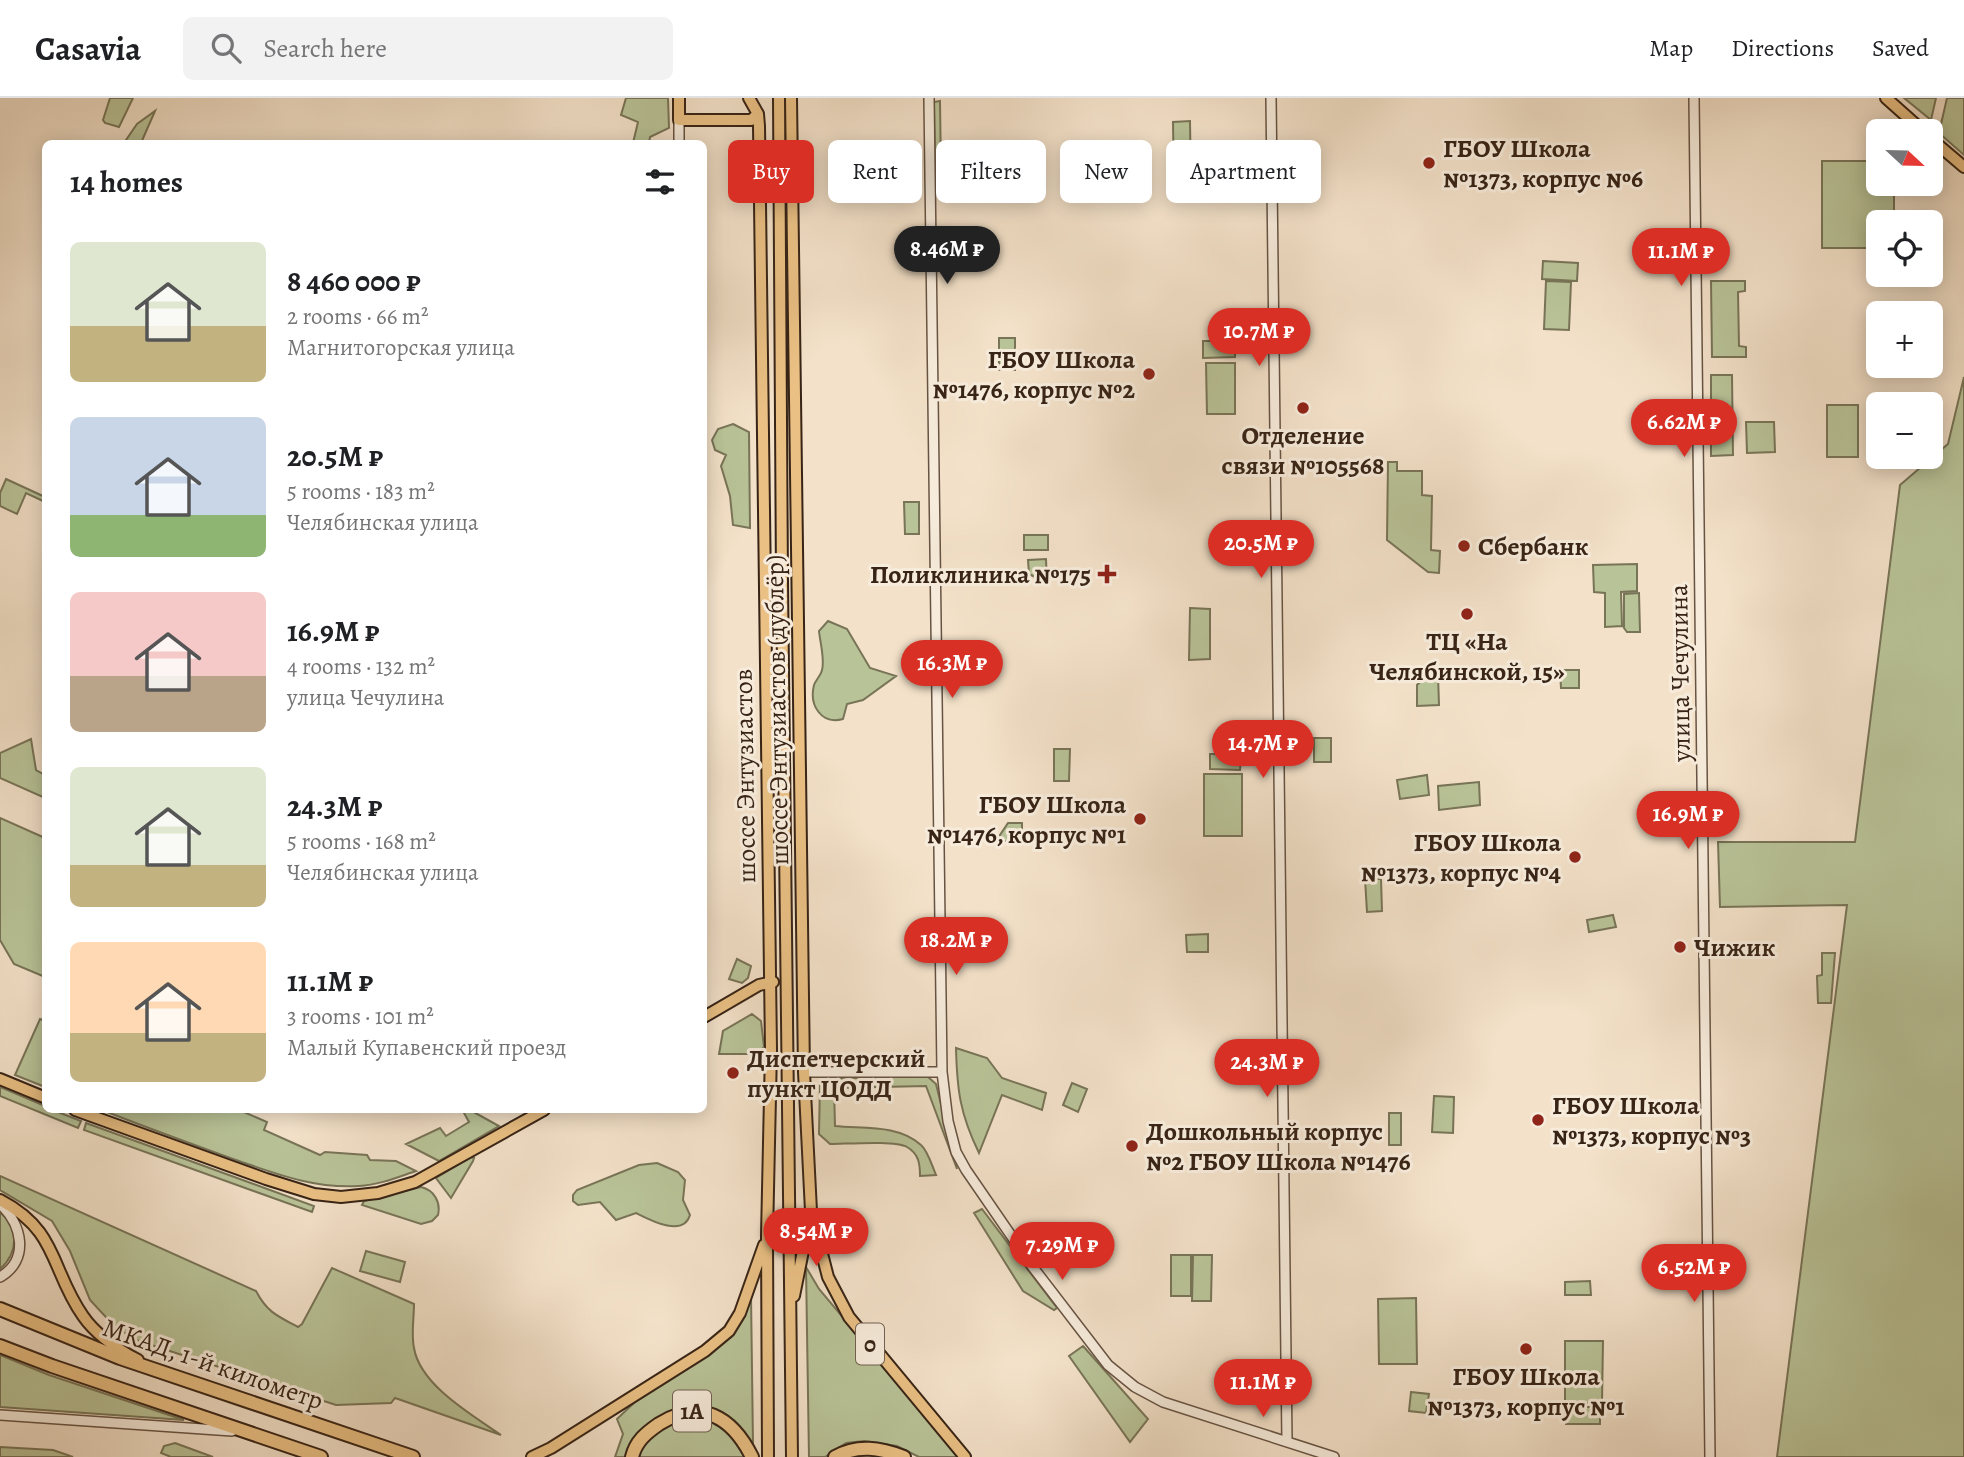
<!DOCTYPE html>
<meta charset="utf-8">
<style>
:root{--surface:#fff;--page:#f2f2f2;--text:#202124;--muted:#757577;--line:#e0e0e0;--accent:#d93025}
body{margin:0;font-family:Alegreya,serif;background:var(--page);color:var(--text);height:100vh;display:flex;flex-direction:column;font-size:26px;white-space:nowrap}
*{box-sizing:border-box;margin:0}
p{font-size:23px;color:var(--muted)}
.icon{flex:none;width:38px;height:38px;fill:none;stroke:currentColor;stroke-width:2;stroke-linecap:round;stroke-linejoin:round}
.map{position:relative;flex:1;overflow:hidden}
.side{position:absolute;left:42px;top:42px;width:665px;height:973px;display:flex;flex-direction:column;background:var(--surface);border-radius:10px;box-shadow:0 4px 18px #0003}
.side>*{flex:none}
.top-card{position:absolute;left:728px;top:42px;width:665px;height:63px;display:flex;gap:14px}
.needle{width:46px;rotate:112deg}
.tools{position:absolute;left:1866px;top:21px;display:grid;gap:14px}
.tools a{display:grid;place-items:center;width:77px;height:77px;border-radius:10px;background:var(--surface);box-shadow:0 4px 18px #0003;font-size:35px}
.price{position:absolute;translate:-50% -60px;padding:0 16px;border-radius:24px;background:var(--accent);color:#fff;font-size:23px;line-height:46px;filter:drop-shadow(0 2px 4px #0008)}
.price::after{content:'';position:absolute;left:50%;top:42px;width:21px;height:16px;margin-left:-10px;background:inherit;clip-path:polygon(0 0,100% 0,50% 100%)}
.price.current{background:#222;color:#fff}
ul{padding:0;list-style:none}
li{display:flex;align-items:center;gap:21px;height:175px;padding:0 28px}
li span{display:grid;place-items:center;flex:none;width:196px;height:140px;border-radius:10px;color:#555}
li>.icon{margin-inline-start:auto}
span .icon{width:84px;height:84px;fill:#fffc;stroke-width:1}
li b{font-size:30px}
h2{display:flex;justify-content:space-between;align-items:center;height:84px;padding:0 28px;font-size:30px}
.chip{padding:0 24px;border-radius:10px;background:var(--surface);box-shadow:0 4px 18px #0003;font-size:24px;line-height:63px}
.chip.current{background:var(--accent);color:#fff}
header{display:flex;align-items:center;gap:42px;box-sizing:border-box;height:98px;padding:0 35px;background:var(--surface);border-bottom:2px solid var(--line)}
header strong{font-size:33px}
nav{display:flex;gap:38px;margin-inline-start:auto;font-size:24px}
.search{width:490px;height:63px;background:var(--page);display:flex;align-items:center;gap:18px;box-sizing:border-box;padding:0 24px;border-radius:10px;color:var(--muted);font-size:26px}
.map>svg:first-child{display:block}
.green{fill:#b9c398;stroke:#787457;stroke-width:2}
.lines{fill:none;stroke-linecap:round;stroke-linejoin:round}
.minor-casing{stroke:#675343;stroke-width:12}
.major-casing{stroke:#382416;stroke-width:14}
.highway-casing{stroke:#382416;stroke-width:16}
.minor{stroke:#f7ecdc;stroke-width:9}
.major{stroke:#eac084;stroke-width:10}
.highway{stroke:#eac084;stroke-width:12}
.poi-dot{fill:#8f2418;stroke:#f7ecdc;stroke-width:2.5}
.labels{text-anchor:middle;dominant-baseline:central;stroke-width:6;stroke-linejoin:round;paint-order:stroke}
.shield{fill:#f7ecdc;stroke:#716051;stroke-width:2}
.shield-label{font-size:24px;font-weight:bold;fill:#382416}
.poi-label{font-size:26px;font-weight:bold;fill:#382416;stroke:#f7ecdc;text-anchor:start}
.street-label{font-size:26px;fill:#382416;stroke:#f7ecdc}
</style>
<header>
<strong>Casavia</strong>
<div class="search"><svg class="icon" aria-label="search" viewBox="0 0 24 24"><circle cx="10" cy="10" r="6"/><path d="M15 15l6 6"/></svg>Search here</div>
<nav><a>Map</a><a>Directions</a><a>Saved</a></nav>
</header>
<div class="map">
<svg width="1964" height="1359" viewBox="0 0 1964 1359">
<rect width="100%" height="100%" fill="#f3e1c9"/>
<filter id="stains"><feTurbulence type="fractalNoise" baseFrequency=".00286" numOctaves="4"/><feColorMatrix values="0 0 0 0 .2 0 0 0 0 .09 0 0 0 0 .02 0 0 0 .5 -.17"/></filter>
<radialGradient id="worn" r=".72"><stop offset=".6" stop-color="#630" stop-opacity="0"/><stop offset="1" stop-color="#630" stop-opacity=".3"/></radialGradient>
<path class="green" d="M110,0H133L119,29L105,25L103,22Z
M626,0H668L669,30L650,39L649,45H633L638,24L621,17Z
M1904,0H1936L1931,22Z
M1947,0H1964V57L1939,35Z
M940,3L941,72H935L934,4Z
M155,13L141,45H124L137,26Z
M1190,23L1191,90H1174L1173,24Z
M1822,63H1878V86H1894V124H1878V150H1822Z
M1543,163L1578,165L1577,183L1542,181Z
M1546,183L1571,184L1569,232L1544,231Z
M1711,183H1745V193L1738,194L1739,248L1746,249V259H1712Z
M999,240H1015V272H999Z
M1203,243H1235V259L1203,260Z
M1206,265H1235V316H1207Z
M1711,277H1732L1733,357L1711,358Z
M1964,279V1359H1777L1847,807L1720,809L1718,744H1855L1900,387L1948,346Z
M1827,307H1858V359H1827Z
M1746,324H1774L1775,354L1747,355Z
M733,326L749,334L750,430L733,427L730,398L721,368L726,357L715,352L712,342L718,331Z
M1388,364H1397V373H1422V397L1432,398L1431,452L1440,453L1439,475L1428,474L1387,442Z
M6,381L45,399V404L26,395L17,416L0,408V395Z
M904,404H919V436H905Z
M1024,437H1048V452H1024Z
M1046,461L1047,485L1029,476L1028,462Z
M1637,466V493L1621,494L1622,528L1605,529V495L1594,494L1593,467Z
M1639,495L1640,534H1627L1624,530V496Z
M1190,510L1210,511V561L1189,562Z
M828,523L847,531L870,570L896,578L863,602L847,606L843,621C821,627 809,607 814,587C816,582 821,577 822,572C825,561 820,544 819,533Z
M1560,572H1579V590H1561Z
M1427,577H1438L1439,607L1417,608V587Z
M1314,640H1331V664H1314Z
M31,641L36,672L45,677V700L0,680V655Z
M1054,651H1070L1069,683H1054Z
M1210,656H1241L1240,672L1210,671Z
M1204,676H1242V738H1204Z
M1427,677L1429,697L1400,701L1397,682Z
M1479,684L1480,707L1439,712L1438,688Z
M0,720L45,740V879L14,866L0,842Z
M1008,725H1022V743H996Z
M1365,781H1381L1382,813L1367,814Z
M1613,817L1616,829L1589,834L1587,822Z
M1208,836V854H1187L1186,837Z
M1822,855H1835L1831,905H1818L1817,878L1822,877Z
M737,861L751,868L748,880L742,885L729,881Z
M752,916L761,923L764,949L757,956H719L723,933Z
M40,921L45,923V989L15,977Z
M956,950L987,960L1002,980L1046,995L1042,1012L1002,997L979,1055C960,1016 957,992 956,950Z
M919,978L928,979L936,986L957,1071L926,988L834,990L835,1028C863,1031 898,1026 921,1047C928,1053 932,1068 936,1077L920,1078C920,1066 919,1056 907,1049C895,1042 846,1046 830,1046L819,1036L820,984L824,981Z
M1072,985L1087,991L1078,1014L1063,1007Z
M0,989L45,1008L46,1012H53L81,1023L78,1030L0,998Z
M1434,998L1454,999L1453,1035L1432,1034Z
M102,1012H239L267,1024L264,1032L320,1057L325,1054L367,1057L370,1062L396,1063L416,1073C398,1079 379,1087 359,1088C314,1091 274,1075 233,1061C189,1045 145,1029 102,1012Z
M470,1012L499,1028L439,1063L406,1046L440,1030L446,1038L469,1024L464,1015Z
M1389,1015H1401V1047H1389Z
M86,1025L314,1108L312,1114L84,1032Z
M471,1059L474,1060L473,1063L451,1100L436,1080Z
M657,1065L678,1074L685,1082L683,1102L690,1117C683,1140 650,1122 636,1115L616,1122L600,1104L578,1107L573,1103V1097L577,1092L639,1067Z
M0,1078L256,1193C267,1214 277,1218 298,1229L302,1226L332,1170L414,1206C414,1220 411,1236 414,1250C420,1287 472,1317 501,1337L395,1300L391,1305L336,1307L139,1243L115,1229L90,1202L70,1153L52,1123L0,1092Z
M421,1089C434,1092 441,1104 438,1117L432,1123L421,1126L362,1107L364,1103Z
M982,1111L1057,1210L1054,1212L1023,1193L974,1115Z
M0,1114C20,1130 18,1155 0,1171Z
M366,1153L405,1164L400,1184L360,1173Z
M1171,1157H1191V1198H1171Z
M1193,1157H1212L1211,1203H1192Z
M806,1169L819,1191L960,1359H919L897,1348L864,1343L846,1345L825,1359H809Z
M1590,1183L1591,1197H1565V1184Z
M751,1197L753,1346L742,1334L683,1310L627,1359H615L623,1336L617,1321L638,1301L708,1254Z
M1416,1200L1417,1266H1379L1378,1201Z
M1565,1243H1603L1602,1305H1565Z
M1083,1248L1148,1321L1130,1344L1069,1258Z
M0,1257L49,1277L184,1322L0,1309Z
M1411,1294L1429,1296L1426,1315L1409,1313Z
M1566,1309H1600V1326H1566Z
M692,1317L723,1326L747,1359H637C647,1334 669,1327 692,1317Z
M175,1345L213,1359H171L161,1355L164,1348Z
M0,1349L53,1352L73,1359H0Z"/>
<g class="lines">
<defs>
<path id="minor" d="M929,0L942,974L948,1023L956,1054L966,1072L1032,1168L1108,1267L1135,1289L1163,1304L1334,1359
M1271,0L1287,1344
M1694,0L1710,1359
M679,22V46
M804,974H942
M0,1106C22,1126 30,1162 0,1179
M0,1317L232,1333"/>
<path id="major" d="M679,0V22H751L758,16
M749,0L758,16L759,28L771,952L767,1138L768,1359
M779,0L782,483L792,1359
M791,0L804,974L811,1113L794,1198
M1886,0L1923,33
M1930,40L1964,69
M704,919L759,887L773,884
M0,981L46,1000
M75,1012L266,1081L314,1096L341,1099L378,1095L415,1084L544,1012
M0,1102C59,1133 50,1171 83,1218C96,1237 117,1251 138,1262
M812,1117L828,1179L849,1219L965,1359
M532,1359L551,1350L705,1253L729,1233L740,1215L764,1147"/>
<path id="highway" d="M0,1211L120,1260L413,1359
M0,1248L52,1268L321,1359
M632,1359C636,1343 646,1335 659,1326C701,1300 732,1319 752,1359
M835,1359C858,1346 880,1350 904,1359"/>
</defs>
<use href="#minor" class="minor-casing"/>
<use href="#major" class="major-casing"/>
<use href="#highway" class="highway-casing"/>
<use href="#minor" class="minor"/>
<use href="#major" class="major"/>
<use href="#highway" class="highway"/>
</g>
<g class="poi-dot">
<circle cx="1429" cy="65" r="7"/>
<circle cx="1149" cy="276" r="7"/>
<circle cx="1303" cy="310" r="7"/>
<circle cx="1464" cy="448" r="7"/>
<path d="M1103.5 465.5h7v7h7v7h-7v7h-7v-7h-7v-7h7z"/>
<circle cx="1467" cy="516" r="7"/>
<circle cx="1140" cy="721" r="7"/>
<circle cx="1575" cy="759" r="7"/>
<circle cx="1680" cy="849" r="7"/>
<circle cx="733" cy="975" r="7"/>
<circle cx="1538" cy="1022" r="7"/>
<circle cx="1132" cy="1048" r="7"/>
<circle cx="1526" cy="1251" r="7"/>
</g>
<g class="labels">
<g class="shield">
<rect x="856" y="1225.5" width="28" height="41" rx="5"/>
<rect x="673" y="1292.5" width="38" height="41" rx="5"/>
</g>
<g class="shield-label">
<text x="870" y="1246">0</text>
<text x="692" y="1313">1A</text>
</g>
<g class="poi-label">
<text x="1443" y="50">ГБОУ Школа<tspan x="1443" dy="30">№1373, корпус №6</tspan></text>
<text x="1135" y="261" text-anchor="end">ГБОУ Школа<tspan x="1135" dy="30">№1476, корпус №2</tspan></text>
<text x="1303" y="337" text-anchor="middle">Отделение<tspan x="1303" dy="30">связи №105568</tspan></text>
<text x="1478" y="448">Сбербанк</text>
<text x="1091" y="476" text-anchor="end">Поликлиника №175</text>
<text x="1467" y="543" text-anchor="middle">ТЦ «На<tspan x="1467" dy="30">Челябинской, 15»</tspan></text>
<text x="1126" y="706" text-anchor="end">ГБОУ Школа<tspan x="1126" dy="30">№1476, корпус №1</tspan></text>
<text x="1561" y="744" text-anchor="end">ГБОУ Школа<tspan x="1561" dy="30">№1373, корпус №4</tspan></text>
<text x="1694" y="849">Чижик</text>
<text x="747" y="960">Диспетчерский<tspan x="747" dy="30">пункт ЦОДД</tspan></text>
<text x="1552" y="1007">ГБОУ Школа<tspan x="1552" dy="30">№1373, корпус №3</tspan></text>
<text x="1146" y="1033">Дошкольный корпус<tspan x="1146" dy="30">№2 ГБОУ Школа №1476</tspan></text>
<text x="1526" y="1278" text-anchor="middle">ГБОУ Школа<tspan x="1526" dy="30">№1373, корпус №1</tspan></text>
</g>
<g class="street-label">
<text transform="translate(1680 575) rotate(-91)">улица Чечулина</text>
<text transform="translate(777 612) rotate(-91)">шоссе Энтузиастов (дублёр)</text>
<text transform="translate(745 678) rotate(-91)">шоссе Энтузиастов</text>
<text transform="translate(213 1266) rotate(19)">МКАД, 1-й километр</text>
</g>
</g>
<rect width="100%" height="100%" filter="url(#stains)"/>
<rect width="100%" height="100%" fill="url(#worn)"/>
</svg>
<div class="tools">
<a><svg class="needle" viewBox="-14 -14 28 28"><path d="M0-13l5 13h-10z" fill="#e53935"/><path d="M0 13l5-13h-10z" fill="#757577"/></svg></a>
<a><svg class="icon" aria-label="locate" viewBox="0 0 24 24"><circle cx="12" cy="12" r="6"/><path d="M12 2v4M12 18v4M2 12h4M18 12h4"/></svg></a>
<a>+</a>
<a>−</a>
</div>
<b class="price current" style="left:947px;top:188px">8.46M ₽</b>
<b class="price" style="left:1681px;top:190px">11.1M ₽</b>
<b class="price" style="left:1259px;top:270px">10.7M ₽</b>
<b class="price" style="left:1684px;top:361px">6.62M ₽</b>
<b class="price" style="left:1261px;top:482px">20.5M ₽</b>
<b class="price" style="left:952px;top:602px">16.3M ₽</b>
<b class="price" style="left:1263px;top:682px">14.7M ₽</b>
<b class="price" style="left:1688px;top:753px">16.9M ₽</b>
<b class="price" style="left:956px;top:879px">18.2M ₽</b>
<b class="price" style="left:1267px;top:1001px">24.3M ₽</b>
<b class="price" style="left:816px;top:1170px">8.54M ₽</b>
<b class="price" style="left:1062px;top:1184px">7.29M ₽</b>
<b class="price" style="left:1694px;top:1206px">6.52M ₽</b>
<b class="price" style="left:1263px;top:1321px">11.1M ₽</b>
<div class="top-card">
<a class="chip current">Buy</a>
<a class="chip">Rent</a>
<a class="chip">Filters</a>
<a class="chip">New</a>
<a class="chip">Apartment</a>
</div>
<section class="side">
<h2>14 homes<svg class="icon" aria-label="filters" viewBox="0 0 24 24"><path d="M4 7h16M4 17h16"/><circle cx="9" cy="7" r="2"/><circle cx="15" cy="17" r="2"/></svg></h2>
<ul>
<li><span style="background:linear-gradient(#dfe7d0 60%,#c2b280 0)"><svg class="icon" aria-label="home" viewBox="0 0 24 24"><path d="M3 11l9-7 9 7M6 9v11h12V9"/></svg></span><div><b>8 460 000 ₽</b><p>2 rooms · 66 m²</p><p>Магнитогорская улица</p></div></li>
<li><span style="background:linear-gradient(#c9d6e8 70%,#8fb573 0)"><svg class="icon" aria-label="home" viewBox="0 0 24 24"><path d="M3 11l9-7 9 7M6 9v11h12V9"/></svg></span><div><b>20.5M ₽</b><p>5 rooms · 183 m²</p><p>Челябинская улица</p></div></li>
<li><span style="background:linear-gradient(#f6c9c9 60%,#b9a48a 0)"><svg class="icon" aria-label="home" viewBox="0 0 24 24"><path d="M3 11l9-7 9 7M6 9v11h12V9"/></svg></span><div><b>16.9M ₽</b><p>4 rooms · 132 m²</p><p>улица Чечулина</p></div></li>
<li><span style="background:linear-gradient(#dfe7d0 70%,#c2b280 0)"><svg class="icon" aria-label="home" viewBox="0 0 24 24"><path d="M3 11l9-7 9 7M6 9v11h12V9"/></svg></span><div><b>24.3M ₽</b><p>5 rooms · 168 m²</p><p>Челябинская улица</p></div></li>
<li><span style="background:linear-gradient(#ffd9b3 65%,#c2b280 0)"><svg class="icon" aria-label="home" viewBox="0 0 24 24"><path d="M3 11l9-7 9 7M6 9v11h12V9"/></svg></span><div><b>11.1M ₽</b><p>3 rooms · 101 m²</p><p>Малый Купавенский проезд</p></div></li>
</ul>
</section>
</div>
